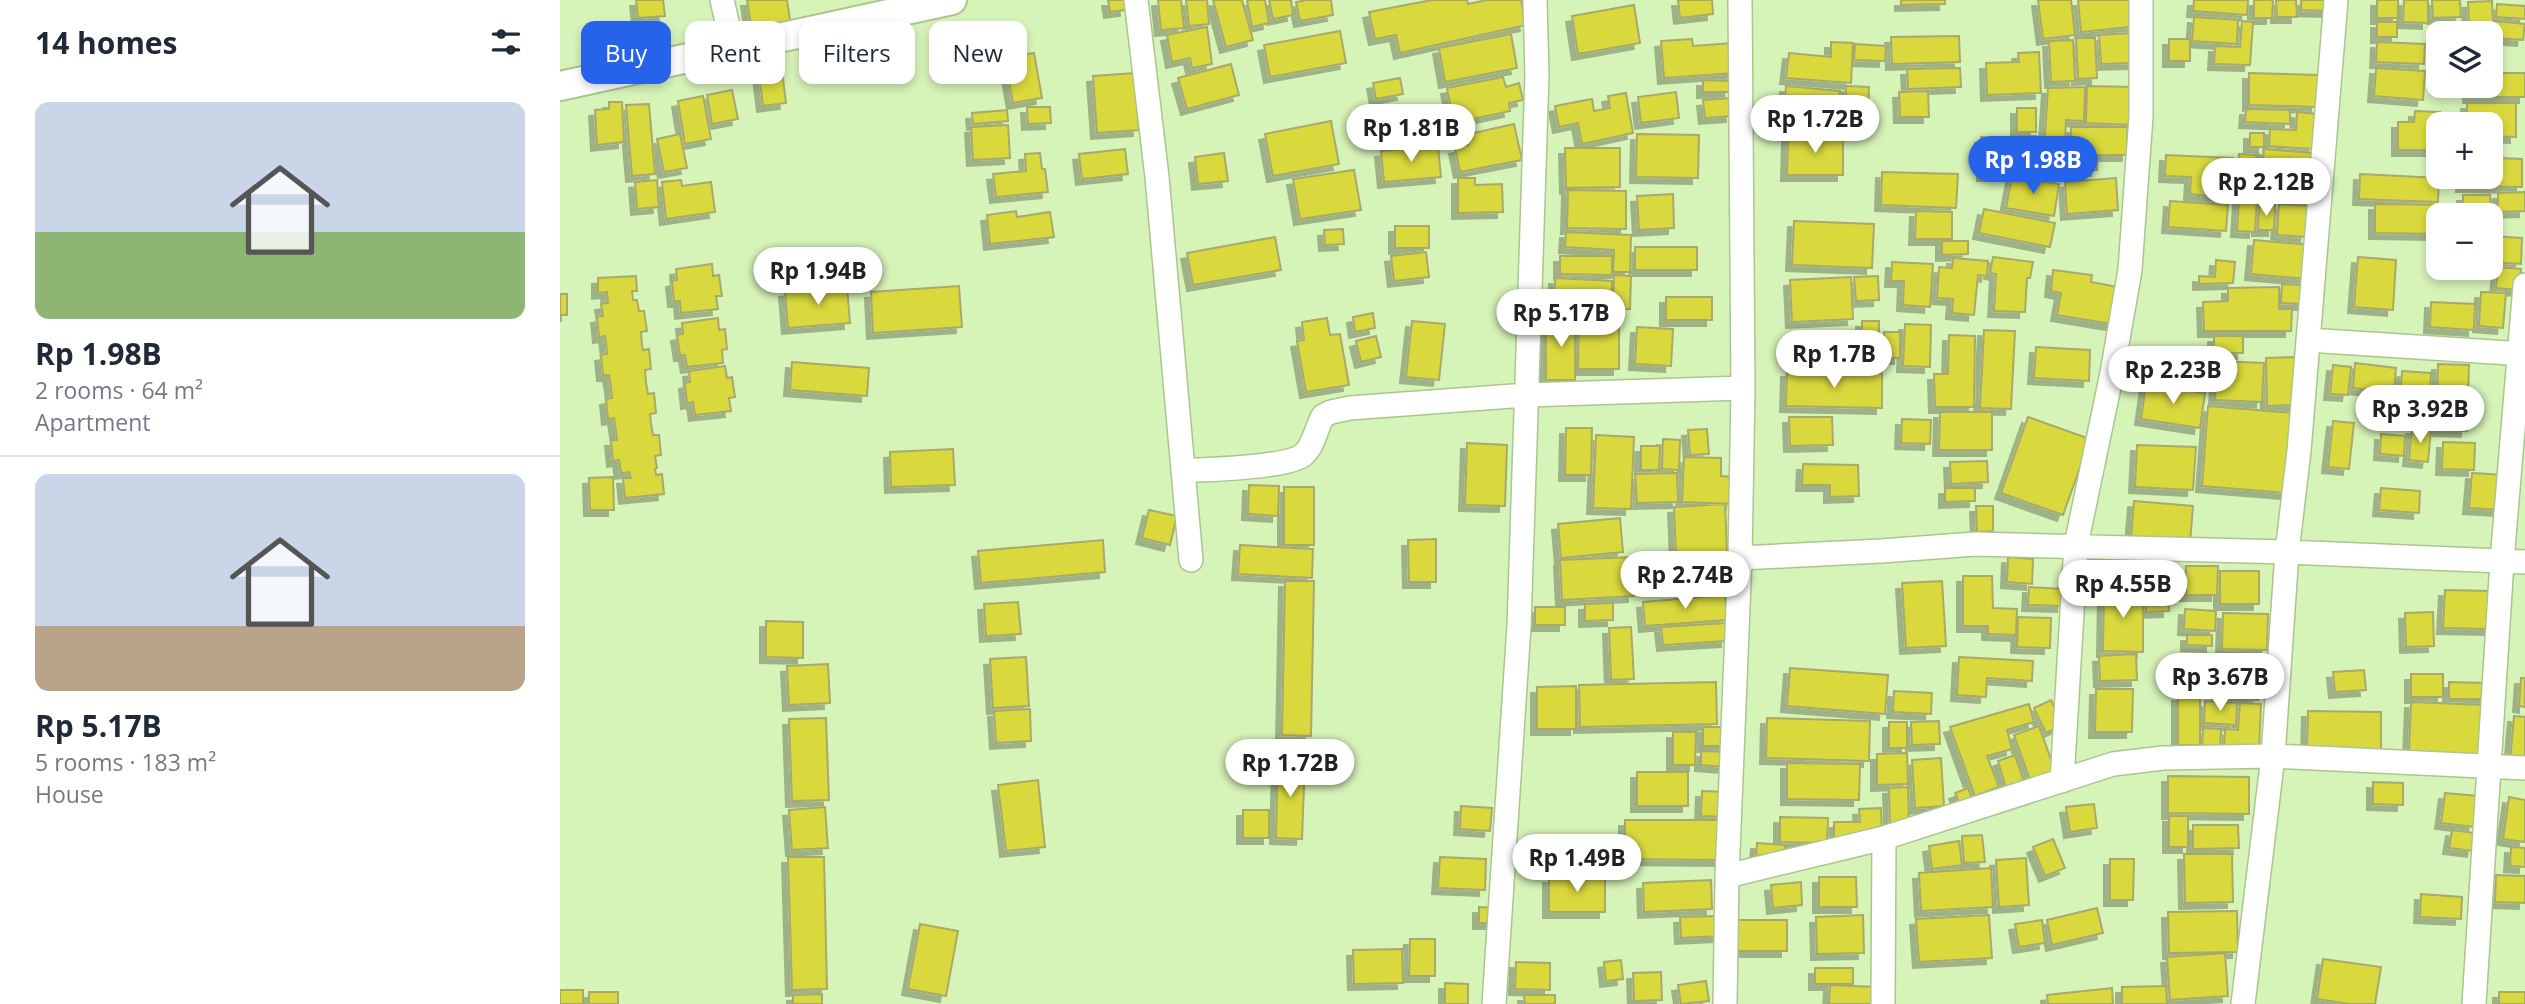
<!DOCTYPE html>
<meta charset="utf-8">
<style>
:root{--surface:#fff;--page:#f6f6f7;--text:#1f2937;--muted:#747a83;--line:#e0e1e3;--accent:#2563eb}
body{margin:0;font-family:"Open Sans",sans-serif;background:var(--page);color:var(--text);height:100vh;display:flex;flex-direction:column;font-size:26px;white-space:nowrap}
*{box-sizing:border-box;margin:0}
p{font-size:23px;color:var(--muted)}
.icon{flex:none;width:38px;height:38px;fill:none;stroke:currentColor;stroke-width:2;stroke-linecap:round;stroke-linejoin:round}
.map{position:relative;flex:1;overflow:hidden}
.drawer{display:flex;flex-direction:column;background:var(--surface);width:560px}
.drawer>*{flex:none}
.top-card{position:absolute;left:21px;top:21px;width:665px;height:63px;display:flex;gap:14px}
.fabs{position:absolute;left:1866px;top:21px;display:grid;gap:14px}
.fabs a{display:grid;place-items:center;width:77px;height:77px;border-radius:14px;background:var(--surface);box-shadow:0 4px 10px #0003;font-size:35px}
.price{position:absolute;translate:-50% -60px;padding:0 16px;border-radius:24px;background:#fff;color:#222;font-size:23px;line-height:46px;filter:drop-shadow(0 2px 4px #0008)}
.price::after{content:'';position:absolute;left:50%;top:42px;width:21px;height:16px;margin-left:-10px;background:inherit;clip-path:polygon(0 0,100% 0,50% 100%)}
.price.selected{background:var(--accent);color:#fff}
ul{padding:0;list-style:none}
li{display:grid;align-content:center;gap:14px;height:371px;padding:0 35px}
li+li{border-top:2px solid var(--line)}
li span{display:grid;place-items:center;height:217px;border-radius:14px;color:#555}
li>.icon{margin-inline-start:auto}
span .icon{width:126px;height:126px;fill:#fffc;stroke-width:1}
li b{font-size:30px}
h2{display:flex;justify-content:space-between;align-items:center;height:84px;padding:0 35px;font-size:30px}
.chip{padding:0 24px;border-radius:14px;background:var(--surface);box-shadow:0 4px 10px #0003;font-size:24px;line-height:63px}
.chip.selected{background:var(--accent);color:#fff}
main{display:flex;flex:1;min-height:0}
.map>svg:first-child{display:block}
.building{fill:#d9d93e;stroke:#a8a96b;stroke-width:2;filter:url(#shadow)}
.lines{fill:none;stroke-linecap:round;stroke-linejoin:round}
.minor-casing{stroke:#aac68d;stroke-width:26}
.tertiary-casing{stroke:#aac68d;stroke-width:32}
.minor{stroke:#fff;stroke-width:23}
.tertiary{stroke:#fff;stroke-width:28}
</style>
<main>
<section class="drawer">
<h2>14 homes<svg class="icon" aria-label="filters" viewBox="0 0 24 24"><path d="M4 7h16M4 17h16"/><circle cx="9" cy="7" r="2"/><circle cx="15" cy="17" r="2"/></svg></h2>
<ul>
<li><span style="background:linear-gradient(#c9d6e8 60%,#8fb573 0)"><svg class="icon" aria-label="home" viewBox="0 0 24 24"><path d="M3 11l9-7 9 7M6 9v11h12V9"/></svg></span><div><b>Rp 1.98B</b><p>2 rooms · 64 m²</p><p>Apartment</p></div></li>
<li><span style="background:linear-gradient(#c9d6e8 70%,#b9a48a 0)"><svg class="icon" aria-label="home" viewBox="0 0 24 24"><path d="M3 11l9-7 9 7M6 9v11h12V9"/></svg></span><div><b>Rp 5.17B</b><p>5 rooms · 183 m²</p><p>House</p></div></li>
</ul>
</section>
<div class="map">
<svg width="1965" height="1004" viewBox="0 0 1965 1004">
<defs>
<filter id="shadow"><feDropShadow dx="-6" dy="6" stdDeviation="0" flood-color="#0004"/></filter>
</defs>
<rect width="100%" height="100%" fill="#d6f3b8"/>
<path class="building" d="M76,0H103L105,16L78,18Z
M187,0H227L231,27L192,33Z
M548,0H565L566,10L550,12Z
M598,0H621L624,28L601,30Z
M626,0H647L649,24L629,26Z
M653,0H682L693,40L666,47Z
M687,0H705L709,23L692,27Z
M709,0H731L733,15L713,19Z
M747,0H771L773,15L740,21L736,2Z
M872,0H907L908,4L927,0H961L966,25L840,53L836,35L815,39L809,12Z
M1118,0H1152L1153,14L1120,18Z
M1341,0H1385V4L1341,5Z
M1478,0H1511L1515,35L1483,39Z
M1518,0H1576L1579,26L1521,32Z
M1634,0H1688L1687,15L1633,11Z
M1694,0H1713L1712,18H1694Z
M1716,0H1736L1737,17H1717Z
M1741,0H1768L1767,11L1741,10Z
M1817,0H1838V18H1817Z
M1844,0H1868V23L1843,22Z
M1872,0H1900L1901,17L1873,18Z
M1932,1L1933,24L1909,25L1908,2Z
M1937,4L1965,6V19L1936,17Z
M1074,5L1080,43L1018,54L1012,16Z
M1634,17L1678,20L1677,44L1632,41Z
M1682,21L1693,22L1690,65L1654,64L1655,46L1680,47Z
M1935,21L1965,24L1963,40L1934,38Z
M1817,22H1837V37H1817Z
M647,27L652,64L632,68L630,58L612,62L607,35Z
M780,31L786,63L710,77L704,45Z
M1573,33L1574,63L1541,64L1539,35Z
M951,34L957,68L885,82L879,48Z
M1399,36L1400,62L1332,64L1331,37Z
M1516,38H1535L1537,78L1518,79Z
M1132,39L1133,46L1173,43L1176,73L1104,78L1101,41Z
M1609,39H1630V61H1609Z
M1513,40L1515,81L1491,82L1489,41Z
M1271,42L1293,43L1291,83L1226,78L1229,53L1271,57Z
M1817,42L1865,44L1864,64L1816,62Z
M1295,44L1326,46L1325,61L1294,60Z
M1479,52L1481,93L1427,95L1426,63L1459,62L1458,53Z
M474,53L482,98L453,103L445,58Z
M671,64L679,95L627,109L618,78Z
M1400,68L1401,87L1348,89L1347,69Z
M1816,68L1865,71L1863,100L1814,96Z
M222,71L226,103L203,106L199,73Z
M575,73L579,130L537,133L533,76Z
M1689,73L1758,75L1757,107L1689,105Z
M1930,73H1965V97H1909V86H1930Z
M943,77L946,87L959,83L963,100L949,103L950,111L903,121L904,129L887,130L886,115H892L887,88Z
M840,78L843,94L816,99L813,83Z
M1143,80L1171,81L1170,92H1143Z
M1226,86L1280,91L1278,116L1224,112Z
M1286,86L1309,87L1308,117L1285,116Z
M1527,86L1574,87L1572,125L1526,123Z
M1525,87L1524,121L1506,120L1504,165L1483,164L1488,88Z
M172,90L178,119L152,124L147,95Z
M1368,91L1369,117H1340L1339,92Z
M1116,92L1119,118L1081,123L1078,97Z
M1066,93L1073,133L1022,144L1018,123L999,127L995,106L1032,99L1034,111L1050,108L1048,96Z
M143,96L151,139L125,144L118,101Z
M1171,98L1172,116L1145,118L1143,100Z
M49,102H62L64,142L37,145L35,110L49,109Z
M1907,103H1956V137L1930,136V124H1907Z
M89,104L95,174L72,176L66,105Z
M467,107H490L491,123L468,124Z
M1457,108H1476V132H1457Z
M1686,109L1730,110V124L1685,122Z
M447,110L448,121L413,124L412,113Z
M871,111L874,138L816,143L814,116Z
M1855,111L1880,112V123H1894L1878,124V150H1838V122H1854Z
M1737,112L1757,114L1754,149L1709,146L1710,129L1736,130Z
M771,121L779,164L713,176L705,134Z
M954,124L962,160L900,172L895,148L908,145L905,135Z
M448,125L450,158L413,160L411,127Z
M1511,127H1567L1568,155H1537V170H1512Z
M1690,133H1704V147H1690Z
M120,134L127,168L104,172L97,139Z
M1077,134L1139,135L1138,178L1076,177Z
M1228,135H1283V175H1227Z
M1460,136H1476L1475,162L1459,161Z
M1421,137L1453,139L1452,158L1420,156Z
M1930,143H1939V158L1962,159V187L1902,186V177H1930Z
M878,146L881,177L824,182L821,151Z
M1005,148H1060V187L1006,188Z
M565,149L568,174L522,179L519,154Z
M1704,149L1752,153L1750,177L1702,173Z
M480,153L482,169H485L488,192L436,197L433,174L466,171L465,154Z
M664,153L668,181L638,184L635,157Z
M1679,154L1696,155L1694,194H1677Z
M1606,155L1673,158L1672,179L1662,178L1660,197L1630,194L1631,177L1605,176Z
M1423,161H1452V175H1423Z
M794,170L801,210L740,219L733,179Z
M1322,172L1398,174L1396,208L1321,205Z
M1800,174L1879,178L1878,202L1799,199Z
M1452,177L1499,184L1494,216L1446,208Z
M898,178H915V185L942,184L943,212L898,213Z
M1556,178L1558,210L1507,214L1505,182Z
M97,180L99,207L77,209L75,182Z
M121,180L122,186L151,182L155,212L106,219L102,182Z
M1716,180L1753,181L1752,198L1716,196Z
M1008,190L1066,191V229L1007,228Z
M1965,192V211L1938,212V193Z
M1113,194L1114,228L1079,230L1077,196Z
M1903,195H1930L1931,211H1903Z
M1679,198L1697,199L1695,232L1677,231Z
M1610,201L1668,205L1666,231L1608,227Z
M1719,204L1749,206L1746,237L1717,235Z
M1815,204L1896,205V215H1878V234L1815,233Z
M1699,205H1715L1714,230H1698Z
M1424,209L1495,223L1490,247L1419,233Z
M456,211L457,217L490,212L494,237L430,244L427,215Z
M1356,211L1392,212V239H1355Z
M1234,221L1314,224L1312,268L1232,265Z
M835,226H869V248H835Z
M783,229L784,244L765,245L764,230Z
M1006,232L1071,235L1070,272H1053L1054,250L1005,247Z
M1930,236L1962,238L1961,264L1930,262Z
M715,237L721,270L633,285L627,253Z
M1694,240L1750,245L1747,279L1691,274Z
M1382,241H1408V254L1382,255Z
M1075,247H1137V270H1075Z
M866,252L869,277L834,281L831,256Z
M220,256L268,265L264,286L216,277Z
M1000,256H1052V275L1000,274Z
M1433,257L1473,262L1470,278H1467L1465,312L1434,311L1436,274L1430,273Z
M1798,257L1836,260L1833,310L1794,307Z
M1393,258L1428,261L1427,276L1418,275L1414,315L1392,313L1393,299L1377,298L1379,267L1392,268Z
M1656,260L1675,262L1673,283L1639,284V276L1655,277Z
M1332,262L1373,264L1370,307L1343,305L1344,281H1331Z
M152,264L153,276L159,275L162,296H156L158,309L121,313L120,301H114L112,281L117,280L116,269Z
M1938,267L1961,269L1959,290L1936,288Z
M1493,270L1532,275L1531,282L1558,287L1552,324L1497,315L1501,293L1491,291Z
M1054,275L1071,276L1070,309H1053Z
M76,276L77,291H72L73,300H77L79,311H84L87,331L81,332L82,345L83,350L89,349L91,369L85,370L86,383L88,394L94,393L96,413L90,414L91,424L93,435H99L101,455L95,456L97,468L95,469L96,475L102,474L104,494L65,498L63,478H71L69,472L61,473L59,460L53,461L51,440H57L56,431L54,418L48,419L46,399L52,398L51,386L49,375H43L41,355L47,354L46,343L45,336L39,337L37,317L43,316L41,304L48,303L47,292L38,293V278Z
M1318,276L1319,300L1296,301L1294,277Z
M1291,277L1293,319L1232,322L1230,280Z
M995,278L1052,281L1051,307L994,304Z
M1722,284L1745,285L1744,304L1721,303Z
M287,286L290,323L228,328L225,291Z
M399,286L402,327L313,333L311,292Z
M1719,287V309H1732L1731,331H1644L1643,302L1668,301V288Z
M1921,292L1946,293L1943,328L1919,326Z
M0,294H7V315H0Z
M1106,297H1152V320H1106Z
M1871,302L1915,304L1914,330L1870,327Z
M1019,312L1059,313V369H1018Z
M813,313L815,328L795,332L793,317Z
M158,318L159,330L165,329L167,349L162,350L163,363L127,367L125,355H120L117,335L123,334L122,323Z
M767,318L770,335L780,334L789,385L746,392L737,341L744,340L742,322Z
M986,318H1015V380H986Z
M852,321L885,324L879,380L846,377Z
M1302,321H1319V340H1302Z
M1345,324L1371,325L1370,367L1343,366Z
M1077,327L1113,329L1111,366L1075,364Z
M1424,330L1455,331L1451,409L1420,408Z
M1324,332H1340V358H1324Z
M1389,335L1415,336L1414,407H1375L1374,374H1388Z
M816,336L821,357L801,362L796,341Z
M1654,336H1683V353H1654Z
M1476,347L1530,350L1529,381L1474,378Z
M1736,357L1737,405L1707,406L1706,358Z
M1657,361L1704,363L1702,402L1655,400Z
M232,362L309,368L307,396L230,390Z
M1795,363L1836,368L1834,392L1793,388Z
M1878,364L1909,365L1907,431L1876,430Z
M1773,365L1791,367L1788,395L1770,394Z
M165,366L167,378L172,377L175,397L169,398L171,411L135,415L133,402L127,403L125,383L130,382L129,371Z
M1227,371L1322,373V408L1226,406Z
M1842,371L1871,373L1868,419L1839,417Z
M1586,384L1645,393L1640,428L1581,419Z
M1648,406L1733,413L1726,493L1642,486Z
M1380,412H1432V450H1379Z
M1229,417H1272L1273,445L1230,446Z
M1468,417L1530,439L1503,515L1441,493Z
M1342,419L1371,420L1370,444L1341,443Z
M1773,421L1794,423L1789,469L1768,467Z
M1006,428H1032L1031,475H1005Z
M1852,428L1871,429L1868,462L1849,460Z
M1147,429L1149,454L1130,455L1128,430Z
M1821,434L1845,436L1844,456L1820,454Z
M1036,435L1074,437L1071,509L1033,508Z
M1103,439L1120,440L1119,470L1102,469Z
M1883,442L1915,443L1914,470L1882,469Z
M907,443L947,445L945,506L905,505Z
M1577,445L1636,447L1633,490L1575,487Z
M1081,446H1100L1099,470H1081Z
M393,449L395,485L331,487L330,452Z
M1124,457L1161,458V476L1174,477L1172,504L1122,502Z
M1427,461L1428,482L1391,484L1390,462Z
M1243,464L1298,465L1299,496L1270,497V485H1242Z
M1117,473L1118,502L1077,503L1075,474Z
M1912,473L1944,475L1941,510L1909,508Z
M53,477L54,510H30L29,478Z
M689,485L719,486L718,516L688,514Z
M724,487H754V545H724Z
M1385,488H1415V501L1385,502Z
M1821,488L1860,491L1859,513L1819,510Z
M1574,501L1633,506L1630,543L1571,539Z
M1165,504L1167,552L1116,555L1114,507Z
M1416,506H1433V531L1417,532Z
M589,510L617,516L610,545L582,538Z
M1060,518L1063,552L1001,558L998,524Z
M876,539V582H849L848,540Z
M543,540L545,572L421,583L418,551Z
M680,545L753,549L752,578L678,574Z
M1073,557L1074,596L1002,600L1000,560Z
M1448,557L1473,559L1472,584L1447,582Z
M1626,566H1658L1657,595H1626Z
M1660,571H1699V604H1660Z
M1403,576H1432L1433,608L1457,609L1456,635L1428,634V626H1403Z
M1607,578L1609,611L1586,612L1585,579Z
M725,581H754L751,736L722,735Z
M1382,581L1386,646L1346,648L1342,583Z
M1469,587L1504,589L1503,606L1468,605Z
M1544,588H1583V652L1543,651Z
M1885,590L1932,591L1931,629L1883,628Z
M1165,595L1167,620L1085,626L1083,602Z
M458,602L461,634L426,636L424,604Z
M1053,603V620L1025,621V604Z
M975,607H1005V625H975Z
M1625,609L1656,611L1655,631L1624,629Z
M1873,612L1874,646L1846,647L1845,613Z
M1663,613L1708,614L1707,650L1662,649Z
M1458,617L1491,618L1490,648L1457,647Z
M206,621L243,622V658L206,657Z
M1166,623L1167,641L1103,645L1101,627Z
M1071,627L1074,679L1051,680L1049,628Z
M1627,635H1652V646L1627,645Z
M1576,654L1577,680L1540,681L1539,656Z
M466,657L469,706L433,708L430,659Z
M1399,657L1473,661L1472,681L1427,678L1426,697L1397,695Z
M1663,657L1703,663L1698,700L1658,694Z
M268,664L270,703L229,705L227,666Z
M1230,668L1328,675L1325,714L1227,706Z
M1804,670L1806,690L1775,692L1773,672Z
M1851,674H1883V697H1851Z
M1961,678H1965V707L1959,706Z
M1156,682L1157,724L1020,727L1019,685Z
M1889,682L1926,683V699H1889Z
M1016,686V729H977V687Z
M1536,689H1573L1572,732H1535Z
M1334,691L1372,693L1371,714L1333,712Z
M1618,695H1640V745H1618Z
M1491,700L1503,725L1486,733L1474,708Z
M1645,701L1677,703L1676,725L1644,723Z
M1851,702L1925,705L1923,755L1849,752Z
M1680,703L1701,704L1699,750L1664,749L1665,729L1678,730Z
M1469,704L1474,722L1447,730L1452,749L1427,756L1439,787L1415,796L1390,727Z
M470,709L471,741L436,743L434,711Z
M1748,711L1821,712V750L1747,749Z
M1954,716L1965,717V763L1950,762Z
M266,718L269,800L232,801L229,719Z
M1207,718L1310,721L1309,761L1206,758Z
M1379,721L1380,744L1352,745L1351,722Z
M1329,722H1347V748H1329Z
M1479,726L1495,771L1470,780L1454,735Z
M1143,727H1167L1166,746H1143Z
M1643,728L1661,729L1660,748H1642Z
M1113,732H1136L1135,765H1113Z
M1141,751L1168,752L1167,767L1141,765Z
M1347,753L1348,784L1317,785V754Z
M1455,755L1464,782L1446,788L1438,761Z
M1381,758L1384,806L1355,808L1352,760Z
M718,759L745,760L742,839L716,838Z
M1227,763L1300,764L1299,800L1227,799Z
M1077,772H1128V806H1077Z
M1608,776L1689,777V814L1608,813Z
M478,780L485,847L446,851L438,785Z
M1813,782L1843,783V805L1813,804Z
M1348,787L1349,825L1330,826L1329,788Z
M1408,788L1415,805L1402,810L1395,793Z
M1142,791L1166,792V817L1141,816Z
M1885,793L1918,796L1914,827L1881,823Z
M1949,797L1965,800V842L1943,839Z
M1534,804L1537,828L1510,832L1506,807Z
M901,806L932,808L930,831L900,829Z
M265,807L268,848L232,850L229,810Z
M1321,808L1322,835L1274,841V822H1300L1299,809Z
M683,810H709V838H683Z
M1609,816H1628V847H1609Z
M1220,817L1268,818L1267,843L1220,842Z
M1065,820H1161V860L1065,859Z
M1633,825H1678L1679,848L1633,849Z
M1892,830L1915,833L1913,851L1889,848Z
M1422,835L1425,862L1404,863L1402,836Z
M1493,839L1505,868L1485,876L1473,847Z
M1399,841L1402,865L1372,869L1369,846Z
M1197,843L1225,845L1224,857L1196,855Z
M1951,847L1965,848V867L1950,866Z
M1624,854H1672L1673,902L1625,903Z
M228,857H264L267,989L232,990Z
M880,857L926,859L925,890L878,888Z
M1466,858L1469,905L1439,907L1436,860Z
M1550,859H1574L1573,900H1550Z
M1431,868L1433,907L1361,911L1359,873Z
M1936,875L1965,876V903L1935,902Z
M989,877H1045V912H989Z
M1259,877H1296L1297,907H1259Z
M1151,880L1152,909L1084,912L1083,883Z
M1241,882L1242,905L1213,908L1211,885Z
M1861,894L1902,897L1901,919L1860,917Z
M919,907L935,908V923H919Z
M1537,908L1543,933L1492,945L1487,920Z
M1677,911L1678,952L1609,953L1608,912Z
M1303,915L1304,953L1257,954L1256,917Z
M1429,915L1432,958L1359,962L1356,919Z
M1159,916L1160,936L1121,938L1120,917Z
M1175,920H1227V951H1175Z
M1482,920L1485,943L1459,947L1455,924Z
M360,924L398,931L386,996L348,989Z
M850,939H875V976H849Z
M842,949L843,983L794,984L793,950Z
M1665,953L1668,996L1610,1000L1607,957Z
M1763,959L1821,967L1815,1004H1790L1757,999Z
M1061,960L1063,979L1046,981L1044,962Z
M956,962L990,963V990L955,989Z
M1255,968H1293V984H1255Z
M1101,972L1102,1000L1074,1001L1073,973Z
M1146,981L1149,1001L1121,1004L1118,985Z
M885,983L908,984V1004H885Z
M1270,985L1316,987L1315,1004H1269Z
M1606,986L1607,1004H1562V987Z
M1552,988L1553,1004H1488L1487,995Z
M0,990H23V1004H0Z
M29,992H58V1004H29Z
M1939,992H1965V1004H1939Z
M262,994V1004H233V995Z
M964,995H995V1004H965Z"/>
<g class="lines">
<defs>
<path id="minor" d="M162,0L173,48
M576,0L597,177L631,560
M1748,340L1965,354
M624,471C649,469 726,468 743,455C754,446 756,428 763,416L771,412L790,408L967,395L1183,388
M1180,558L1321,551L1415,544L1727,552L1965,562
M1502,781L1516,545L1552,373L1570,270L1581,116V0
M1167,876L1324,838L1553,764L1603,758L1713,756L1965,768
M934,1004L959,626L977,75L975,0
M1165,1004L1167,876L1180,558L1183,388L1180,0
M1323,1004L1324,838
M1683,1004L1713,756L1727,552L1739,451L1776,0
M1914,1004L1942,561L1965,285"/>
<path id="tertiary" d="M0,86L392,0"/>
</defs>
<use href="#minor" class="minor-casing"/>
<use href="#tertiary" class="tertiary-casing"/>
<use href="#minor" class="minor"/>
<use href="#tertiary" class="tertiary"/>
</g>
</svg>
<div class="fabs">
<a><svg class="icon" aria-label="layers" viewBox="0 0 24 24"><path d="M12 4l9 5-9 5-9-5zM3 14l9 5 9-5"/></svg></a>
<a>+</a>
<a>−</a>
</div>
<b class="price" style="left:1255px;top:155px">Rp 1.72B</b>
<b class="price" style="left:851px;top:164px">Rp 1.81B</b>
<b class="price selected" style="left:1473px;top:196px">Rp 1.98B</b>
<b class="price" style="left:1706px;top:218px">Rp 2.12B</b>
<b class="price" style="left:258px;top:307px">Rp 1.94B</b>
<b class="price" style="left:1001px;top:349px">Rp 5.17B</b>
<b class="price" style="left:1274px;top:390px">Rp 1.7B</b>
<b class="price" style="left:1613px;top:406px">Rp 2.23B</b>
<b class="price" style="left:1860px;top:445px">Rp 3.92B</b>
<b class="price" style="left:1125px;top:611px">Rp 2.74B</b>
<b class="price" style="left:1563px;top:620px">Rp 4.55B</b>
<b class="price" style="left:1660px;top:713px">Rp 3.67B</b>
<b class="price" style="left:730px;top:799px">Rp 1.72B</b>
<b class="price" style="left:1017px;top:894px">Rp 1.49B</b>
<div class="top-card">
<a class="chip selected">Buy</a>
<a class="chip">Rent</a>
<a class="chip">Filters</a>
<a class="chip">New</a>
</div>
</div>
</main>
